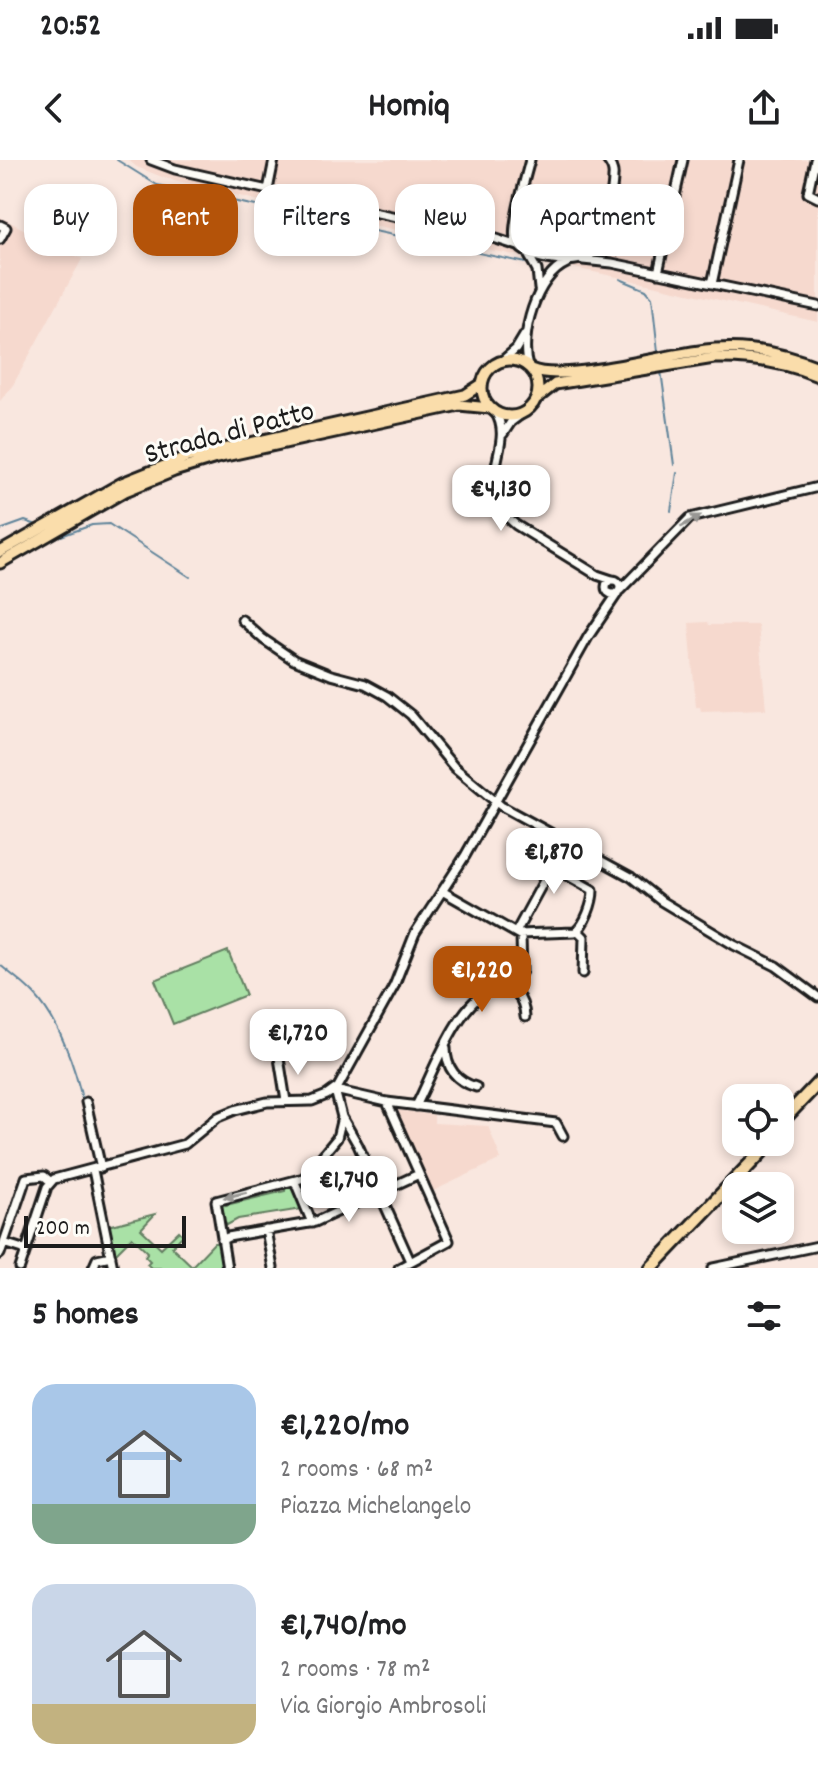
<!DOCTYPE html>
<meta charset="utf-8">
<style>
:root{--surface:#fff;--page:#f6f6f6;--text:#202124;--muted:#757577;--accent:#b45309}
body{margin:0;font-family:Dekko,sans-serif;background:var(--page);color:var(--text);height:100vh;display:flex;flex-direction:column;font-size:30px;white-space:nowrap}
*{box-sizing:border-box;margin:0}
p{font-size:26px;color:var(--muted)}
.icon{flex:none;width:44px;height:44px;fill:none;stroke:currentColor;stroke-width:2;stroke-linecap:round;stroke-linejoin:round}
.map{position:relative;height:1108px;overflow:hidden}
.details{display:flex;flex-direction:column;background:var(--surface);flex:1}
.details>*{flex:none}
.guide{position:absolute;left:24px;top:24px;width:770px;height:72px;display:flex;gap:16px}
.tools{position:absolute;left:722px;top:924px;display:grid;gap:16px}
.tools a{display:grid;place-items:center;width:72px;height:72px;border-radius:16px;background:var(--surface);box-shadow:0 4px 12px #0003;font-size:40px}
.scale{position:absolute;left:24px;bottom:20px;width:162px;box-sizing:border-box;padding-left:8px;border:4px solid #1c1c1c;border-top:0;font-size:22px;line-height:28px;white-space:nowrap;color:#1c1c1c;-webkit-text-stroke:6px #fdfcf7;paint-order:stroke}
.price{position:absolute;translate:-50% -68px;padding:0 18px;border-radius:16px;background:#fff;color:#222;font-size:26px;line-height:52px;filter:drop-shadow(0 2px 4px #0008)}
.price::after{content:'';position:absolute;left:50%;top:48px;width:24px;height:18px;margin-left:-12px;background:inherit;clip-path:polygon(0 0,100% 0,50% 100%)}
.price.selected{background:var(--accent);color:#fff}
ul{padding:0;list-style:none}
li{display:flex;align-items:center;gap:24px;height:200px;padding:0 32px}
li span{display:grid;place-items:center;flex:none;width:224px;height:160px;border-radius:24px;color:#555}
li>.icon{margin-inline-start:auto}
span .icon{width:96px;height:96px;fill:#fffc;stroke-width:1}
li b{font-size:34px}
h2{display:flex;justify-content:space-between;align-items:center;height:96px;padding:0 32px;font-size:34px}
.pill{padding:0 28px;border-radius:24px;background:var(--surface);box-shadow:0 4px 12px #0003;font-size:28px;line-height:72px}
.pill.selected{background:var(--accent);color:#fff}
.status{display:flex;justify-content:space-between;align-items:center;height:56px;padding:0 40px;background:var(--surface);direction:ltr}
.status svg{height:22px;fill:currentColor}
header{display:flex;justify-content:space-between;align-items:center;height:104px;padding:0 32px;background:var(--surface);font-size:36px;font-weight:700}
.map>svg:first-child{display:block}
.built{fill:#f6d9ce}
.green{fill:#a9e1a6;stroke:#627e61;stroke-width:2}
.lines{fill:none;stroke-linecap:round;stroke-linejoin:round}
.stream{stroke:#60849a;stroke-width:2}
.minor-casing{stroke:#1c1c1c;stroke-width:13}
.major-casing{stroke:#1c1c1c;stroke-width:15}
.highway-casing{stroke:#1c1c1c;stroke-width:17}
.minor{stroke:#fdfcf7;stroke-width:7}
.major{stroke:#faddab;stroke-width:9}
.highway{stroke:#faddab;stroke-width:11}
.oneway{fill:#989794}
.labels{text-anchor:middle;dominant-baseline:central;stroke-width:6;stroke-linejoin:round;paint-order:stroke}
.street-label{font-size:30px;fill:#1c1c1c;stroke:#fdfcf7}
</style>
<div class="status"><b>20:52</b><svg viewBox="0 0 49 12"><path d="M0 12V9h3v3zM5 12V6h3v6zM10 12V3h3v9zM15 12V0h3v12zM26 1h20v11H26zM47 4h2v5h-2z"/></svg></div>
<header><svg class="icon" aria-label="back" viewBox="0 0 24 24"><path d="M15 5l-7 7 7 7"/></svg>Homiq<svg class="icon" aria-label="share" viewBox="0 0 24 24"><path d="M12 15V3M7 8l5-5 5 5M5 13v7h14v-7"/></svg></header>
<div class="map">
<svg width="818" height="1108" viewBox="0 0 818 1108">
<rect width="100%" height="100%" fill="#f9e7df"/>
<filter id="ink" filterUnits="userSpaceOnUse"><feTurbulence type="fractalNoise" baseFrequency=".0125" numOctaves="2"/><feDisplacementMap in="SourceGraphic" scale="16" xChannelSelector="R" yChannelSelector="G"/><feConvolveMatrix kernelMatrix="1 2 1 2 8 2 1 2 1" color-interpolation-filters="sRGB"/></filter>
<g filter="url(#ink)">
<path class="built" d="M128,0H818V162L617,117L256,40L162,17L137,7Z
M0,57L82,99L13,225L0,241Z
M708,462L709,465H758L766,549L701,551L700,547H696L689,463Z
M396,950L434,955V963L488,966L501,999L433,1031Z"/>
<path class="green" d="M228,791L246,835L173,864L155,820Z
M291,1027L302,1049L238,1059L227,1065L223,1063L221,1042L225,1041L226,1045L285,1031V1028Z
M155,1054L141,1069L161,1088L179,1071L183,1075L172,1087L192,1106L214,1083H218L222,1108H151L147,1104L150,1101L145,1096L148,1092L132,1077L115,1094L108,1066Z"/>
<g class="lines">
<path class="stream" d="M117,0L157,25L256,46
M265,48L531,104
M620,119L646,130L652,137L658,192
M661,211L674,305
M671,351L677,313
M0,370L25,361L37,365
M61,376L92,365L109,364L190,417
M0,805C11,814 24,823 34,834C59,860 76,909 83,944
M84,950L95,1004"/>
<defs>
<path id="minor" d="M151,0L175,9L268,30
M274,0L268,30L487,76L518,86
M530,0C526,15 511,66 515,79C520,101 576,107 592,94C602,85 613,32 613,17C614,11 611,5 607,0
M815,0L808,33L818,38
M0,65L6,68L0,79
M529,96L537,110L539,129
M583,100L612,103L818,146
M658,113L683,0
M712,124L739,0
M502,201L516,189L525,174
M528,207C519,176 536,116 567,103
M495,252C518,286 467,326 516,365L597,415L612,420
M503,274L511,262L523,253
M606 427a7 7 0 1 1 14 0a7 7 0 1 1-14 0Z
M620,430L690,358L818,327
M242,460L263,479L294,500L331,515L365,524L387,536L411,555L454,607L501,646L631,717L661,741L734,785L776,806L818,837
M442,731L521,776L522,811L512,829
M578,771L584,777L583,813
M516,772L565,682
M519,774L575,772C585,765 593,743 593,730L552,707
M446,888C446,908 456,921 476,927
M279,898L286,941
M335,930L387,942L556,963L563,976
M335,930L342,957L358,985L410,1101
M86,942L101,1008
M387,942L449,1081L399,1108
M416,946C435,909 456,844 495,826C514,825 524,838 525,857
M93,1010L113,1108
M295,1022L312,1063
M266,1070L273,1108
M222,1080L228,1077L315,1062L419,1014
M4,1083L26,1090
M0,1094L26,1018L44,1016L51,1022
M20,1108L47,1027L54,1019L185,984L218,957L235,950L267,942L312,941L327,935L338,927L394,826L415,773L465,696L588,477L617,434
M93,1108L97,1099L111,1096
M227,1108L216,1041L304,1018L337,978L342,957
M713,1108L818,1086"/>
<path id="major" d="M482 228a28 28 0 1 1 56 0a28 28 0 1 1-56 0Z
M531,209C564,224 671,192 715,189C751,186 785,194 818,207
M536,239L555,224L714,198C751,197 784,202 818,216
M0,392L122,323L187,297L465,235L482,224
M0,403L125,331L174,311L216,298L459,245L490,248"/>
<path id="highway" d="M780,963L818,923
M651,1108L771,982"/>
</defs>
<use href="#minor" class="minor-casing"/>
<use href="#major" class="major-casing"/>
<use href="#highway" class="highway-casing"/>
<use href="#minor" class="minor"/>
<use href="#major" class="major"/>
<use href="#highway" class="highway"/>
</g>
<defs><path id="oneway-solid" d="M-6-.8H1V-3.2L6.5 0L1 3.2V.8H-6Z" transform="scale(2)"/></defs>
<g class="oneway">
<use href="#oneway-solid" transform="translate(691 361) rotate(-30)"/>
<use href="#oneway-solid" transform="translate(235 1035) rotate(167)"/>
</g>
</g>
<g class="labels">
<g class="street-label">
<text transform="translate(230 275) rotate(-15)">Strada di Patto</text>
</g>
</g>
</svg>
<div class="tools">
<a><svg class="icon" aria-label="locate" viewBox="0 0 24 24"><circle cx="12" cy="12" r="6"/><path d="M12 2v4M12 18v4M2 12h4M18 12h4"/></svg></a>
<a><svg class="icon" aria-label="layers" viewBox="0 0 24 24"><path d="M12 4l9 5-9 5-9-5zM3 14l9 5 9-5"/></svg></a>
</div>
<div class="scale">200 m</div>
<b class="price" style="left:501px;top:373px">€4,130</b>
<b class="price" style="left:554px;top:736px">€1,870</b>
<b class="price selected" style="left:482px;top:854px">€1,220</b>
<b class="price" style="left:298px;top:917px">€1,720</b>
<b class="price" style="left:349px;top:1064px">€1,740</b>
<div class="guide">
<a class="pill">Buy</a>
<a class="pill selected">Rent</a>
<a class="pill">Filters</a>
<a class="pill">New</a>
<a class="pill">Apartment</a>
</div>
</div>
<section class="details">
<h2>5 homes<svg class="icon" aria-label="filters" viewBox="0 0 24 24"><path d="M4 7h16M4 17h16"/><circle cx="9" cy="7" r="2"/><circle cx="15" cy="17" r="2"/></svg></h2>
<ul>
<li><span style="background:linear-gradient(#a9c7e8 75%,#7fa58c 0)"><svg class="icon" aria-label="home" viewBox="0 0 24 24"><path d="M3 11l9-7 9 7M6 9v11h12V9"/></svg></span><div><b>€1,220/mo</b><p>2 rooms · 68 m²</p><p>Piazza Michelangelo</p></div></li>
<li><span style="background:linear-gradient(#c9d6e8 75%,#c2b280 0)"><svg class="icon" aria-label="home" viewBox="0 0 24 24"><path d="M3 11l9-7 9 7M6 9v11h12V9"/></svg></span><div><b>€1,740/mo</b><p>2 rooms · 78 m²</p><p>Via Giorgio Ambrosoli</p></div></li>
</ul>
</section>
